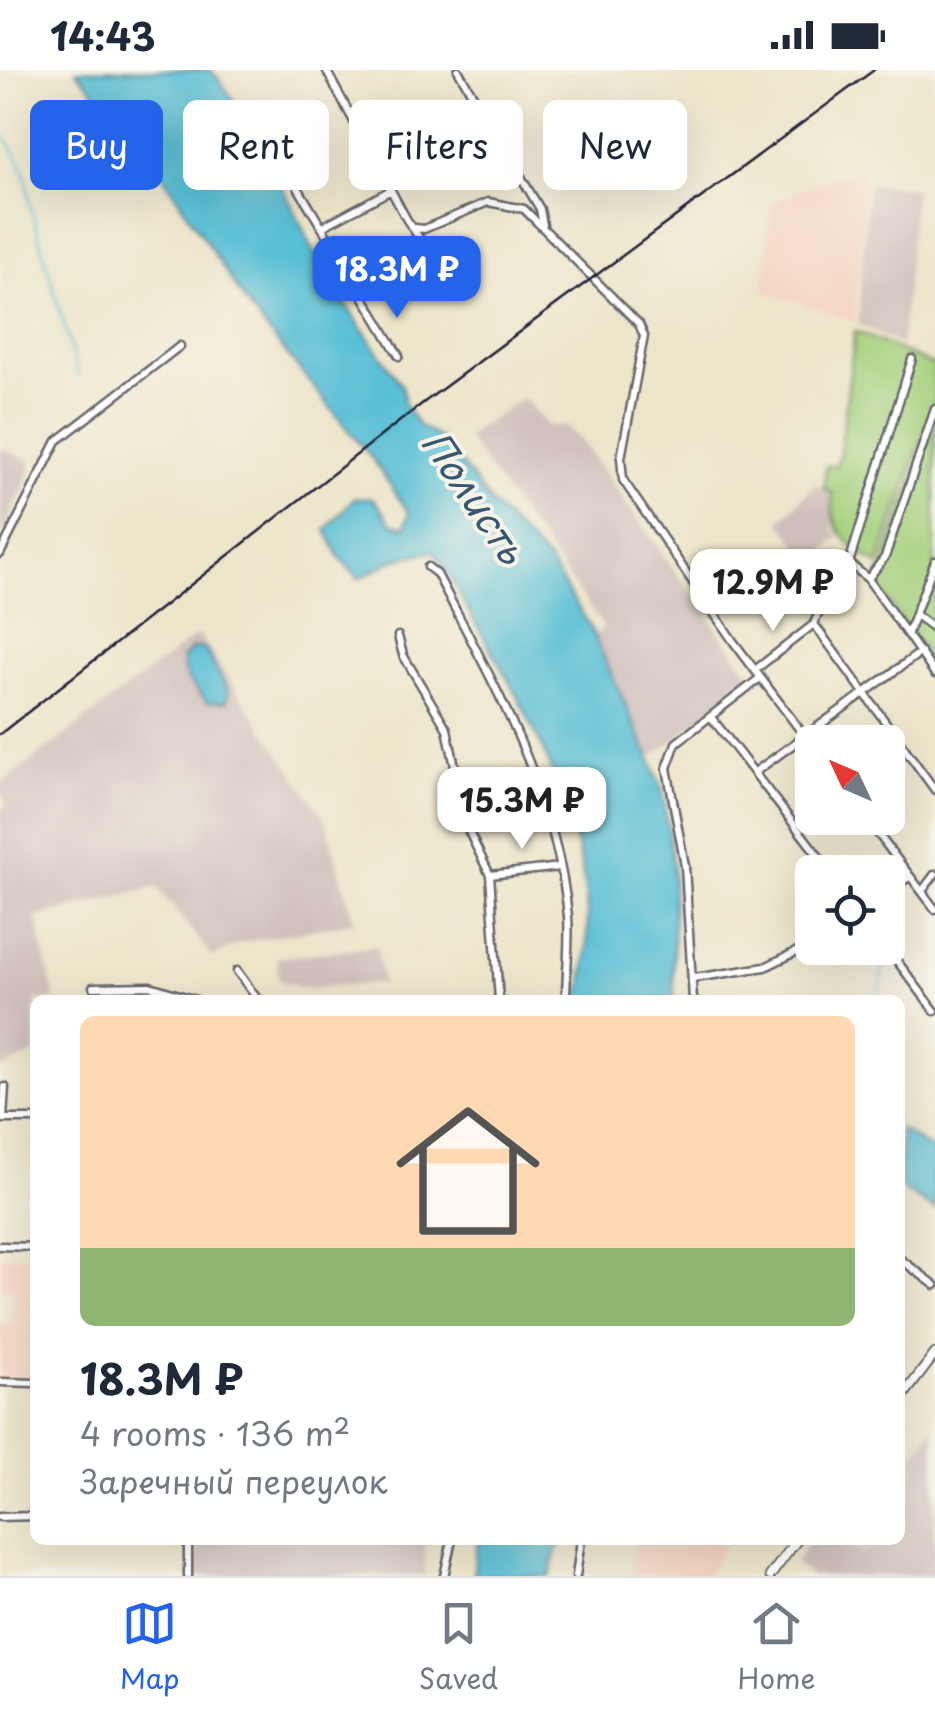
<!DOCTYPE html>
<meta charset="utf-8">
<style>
:root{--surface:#fff;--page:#f2f2f3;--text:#1f2937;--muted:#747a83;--line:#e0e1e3;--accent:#2563eb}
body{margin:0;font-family:"Playpen Sans",sans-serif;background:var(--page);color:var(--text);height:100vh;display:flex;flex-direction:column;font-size:38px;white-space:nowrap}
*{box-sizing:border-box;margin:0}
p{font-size:32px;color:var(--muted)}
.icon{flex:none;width:55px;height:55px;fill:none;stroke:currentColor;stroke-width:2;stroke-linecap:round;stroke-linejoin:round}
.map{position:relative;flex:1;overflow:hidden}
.side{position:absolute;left:30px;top:925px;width:875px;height:550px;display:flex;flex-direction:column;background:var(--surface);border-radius:15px;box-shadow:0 10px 40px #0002}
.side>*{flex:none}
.banner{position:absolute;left:30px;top:30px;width:875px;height:90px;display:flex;gap:20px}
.needle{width:65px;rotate:314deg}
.fabs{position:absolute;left:795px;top:655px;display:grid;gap:20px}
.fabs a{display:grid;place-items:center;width:110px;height:110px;border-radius:15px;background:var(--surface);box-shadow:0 10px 40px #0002;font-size:50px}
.price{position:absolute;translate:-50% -85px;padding:0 22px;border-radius:20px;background:#fff;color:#222;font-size:32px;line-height:65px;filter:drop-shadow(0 2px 5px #0008)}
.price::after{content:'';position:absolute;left:50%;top:60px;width:30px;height:22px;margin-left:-15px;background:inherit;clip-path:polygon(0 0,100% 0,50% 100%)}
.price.selected{background:var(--accent);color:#fff}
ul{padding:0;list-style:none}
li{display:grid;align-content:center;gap:20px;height:530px;padding:0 50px}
li span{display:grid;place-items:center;height:310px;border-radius:15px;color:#555}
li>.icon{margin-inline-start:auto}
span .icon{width:180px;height:180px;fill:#fffc;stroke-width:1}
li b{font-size:42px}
.chip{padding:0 35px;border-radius:15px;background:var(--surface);box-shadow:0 10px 40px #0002;font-size:35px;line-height:90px}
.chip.selected{background:var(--accent);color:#fff}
.status{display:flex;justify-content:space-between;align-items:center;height:70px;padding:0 50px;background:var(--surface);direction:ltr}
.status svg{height:28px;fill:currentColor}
.tabs{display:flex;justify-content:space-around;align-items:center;height:140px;border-top:2px solid var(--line);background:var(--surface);font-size:28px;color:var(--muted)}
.tabs a{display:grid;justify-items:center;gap:5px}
.tabs .selected{color:var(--accent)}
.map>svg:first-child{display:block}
.built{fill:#f4d3c0}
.industrial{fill:#d0c0bc}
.green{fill:#a5d17e;stroke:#647a5c;stroke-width:2.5}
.water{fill:#58bfd5;stroke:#3d7088;stroke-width:2.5}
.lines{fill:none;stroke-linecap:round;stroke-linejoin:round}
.stream{stroke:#58bfd5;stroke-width:2.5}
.minor-casing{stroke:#69676d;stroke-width:11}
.major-casing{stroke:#69676d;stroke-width:12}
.minor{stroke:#fff;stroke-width:6}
.major{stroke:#fff;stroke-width:8}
.rail{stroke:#22223b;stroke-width:2.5}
.labels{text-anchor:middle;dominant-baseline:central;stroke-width:8;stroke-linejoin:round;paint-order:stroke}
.water-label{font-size:38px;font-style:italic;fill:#355971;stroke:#f7f3e8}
</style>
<div class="status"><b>14:43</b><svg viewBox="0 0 49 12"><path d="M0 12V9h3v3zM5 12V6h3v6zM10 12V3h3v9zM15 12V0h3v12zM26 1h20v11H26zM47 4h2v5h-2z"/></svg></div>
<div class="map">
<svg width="935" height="1506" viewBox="0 0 935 1506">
<rect width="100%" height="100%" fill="#f7f3e8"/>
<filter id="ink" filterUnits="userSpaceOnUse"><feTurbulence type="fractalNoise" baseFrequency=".01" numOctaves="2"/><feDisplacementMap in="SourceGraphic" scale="20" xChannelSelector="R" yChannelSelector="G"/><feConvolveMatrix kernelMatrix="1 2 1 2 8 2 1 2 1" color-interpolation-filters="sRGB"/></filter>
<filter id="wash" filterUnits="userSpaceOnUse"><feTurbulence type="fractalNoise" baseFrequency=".0048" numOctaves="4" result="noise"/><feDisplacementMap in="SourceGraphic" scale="40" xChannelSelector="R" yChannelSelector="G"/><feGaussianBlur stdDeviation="2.25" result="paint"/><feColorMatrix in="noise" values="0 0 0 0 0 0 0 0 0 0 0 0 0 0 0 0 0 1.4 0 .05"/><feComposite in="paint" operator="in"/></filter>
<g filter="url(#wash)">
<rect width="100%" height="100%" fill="#eee6cb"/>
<path class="built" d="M862,100L865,112L855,252L764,221L771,134L811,115Z
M35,1186V1309H0V1255L12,1254V1219L0,1218V1187Z
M640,1470H726L708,1506H634L630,1484Z"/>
<path class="industrial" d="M868,113L915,119L901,275L858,254Z
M523,327L547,355L567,357L579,368L753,609L652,687L594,566L604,557L466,367Z
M0,379L31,390L30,403L0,468Z
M815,414L833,421L834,461L840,467L810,492L780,451Z
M198,564L325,749L354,852L239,873L213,887L157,817L36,847L55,930H35V984L0,999V741L6,737L0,715Z
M377,876L382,913L302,918L278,910L277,888Z
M935,1356V1506H811L795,1494L809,1470H848L864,1482L873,1470H900V1434L909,1421L904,1413L916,1397L910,1393Z
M197,1470H425V1506H197Z"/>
<path class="green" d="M855,261L935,296V332L878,495C847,473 828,461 833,422L824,419L826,396H836L840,382Z
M935,349V597L876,514Z"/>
<path class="water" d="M76,0H211C244,37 285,121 307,167C331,220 371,269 403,318L404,333L418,355L444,371L493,436L548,491L588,553L650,688L663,722L673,796L674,930H579C613,799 541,663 476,554C460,529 452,504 433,481L396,489L359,509L340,488L326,460L354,428H373L392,454L405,457L409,443L374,391L250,239L128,52L111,41Z
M193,578L205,579L228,621L226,632H207L186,607L182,589Z
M900,1059L933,1081L935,1140L900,1118Z
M478,1470H560L550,1506H473Z"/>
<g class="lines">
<path class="stream" d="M0,62C20,84 28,105 30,135L78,305
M929,820L935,811
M879,930L884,889"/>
</g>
</g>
<g filter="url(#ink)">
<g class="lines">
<defs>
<path id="minor" d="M326,0L407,150L458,225
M458,0L540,139L543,155
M282,91L399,286
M322,157L391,120
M415,158L424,159L488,132L524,139L639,254L644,266L621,388L623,410L733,571L812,676
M0,484L57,371L180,276
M849,493L868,509L935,604
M428,497L437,504C494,615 556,720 568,846C570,874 566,902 566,930
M868,509L885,487L935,339
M917,546L935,559
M814,554L935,720
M908,563L935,491
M398,566L403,585L447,659L469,762L490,805L499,930
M755,600L814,554L826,525L849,493L912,289
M711,647L831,802
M755,702L921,582
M866,748L935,839
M490,805L560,797
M922,821L935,804
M888,822L910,806
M887,878L935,941
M237,901L258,930
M695,908L765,897L812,874
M93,917L150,916L196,930
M693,930L685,796L667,698L676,673L760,608
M0,1049H35
M3,1049L5,1017
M0,1176L35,1177
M900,1189L935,1215
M0,1312L35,1313
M0,1447L35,1446
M188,1470V1506
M444,1506L452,1470
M576,1506L581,1470"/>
<path id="major" d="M900,1330L935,1284
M770,1506L797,1470"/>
</defs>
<use href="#minor" class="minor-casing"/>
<use href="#major" class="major-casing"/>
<use href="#minor" class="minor"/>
<use href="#major" class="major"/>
<path class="rail" d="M0,664L423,333L874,0"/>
</g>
</g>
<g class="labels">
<g class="water-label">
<text transform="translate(475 426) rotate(56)">Полисть</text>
</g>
</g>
</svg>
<div class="fabs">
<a><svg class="needle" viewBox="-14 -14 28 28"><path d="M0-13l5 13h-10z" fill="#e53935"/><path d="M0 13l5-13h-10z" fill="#747a83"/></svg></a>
<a><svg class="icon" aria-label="locate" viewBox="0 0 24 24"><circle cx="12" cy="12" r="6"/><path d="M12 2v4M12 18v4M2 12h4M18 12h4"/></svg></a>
</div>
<b class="price selected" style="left:397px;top:251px">18.3M ₽</b>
<b class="price" style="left:773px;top:564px">12.9M ₽</b>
<b class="price" style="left:522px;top:782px">15.3M ₽</b>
<div class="banner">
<a class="chip selected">Buy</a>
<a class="chip">Rent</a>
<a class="chip">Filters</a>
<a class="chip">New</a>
</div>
<section class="side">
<ul>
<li><span style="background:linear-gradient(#ffd9b3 75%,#8fb573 0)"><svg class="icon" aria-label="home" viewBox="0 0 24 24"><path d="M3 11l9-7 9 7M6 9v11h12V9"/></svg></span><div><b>18.3M ₽</b><p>4 rooms · 136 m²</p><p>Заречный переулок</p></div></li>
</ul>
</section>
</div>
<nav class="tabs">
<a class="selected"><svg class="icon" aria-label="map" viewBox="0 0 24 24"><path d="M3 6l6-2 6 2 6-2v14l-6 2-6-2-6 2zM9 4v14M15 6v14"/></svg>Map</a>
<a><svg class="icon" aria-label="saved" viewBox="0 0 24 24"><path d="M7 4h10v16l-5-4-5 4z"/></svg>Saved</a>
<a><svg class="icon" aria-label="home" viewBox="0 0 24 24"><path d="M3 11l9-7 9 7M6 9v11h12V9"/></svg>Home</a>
</nav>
